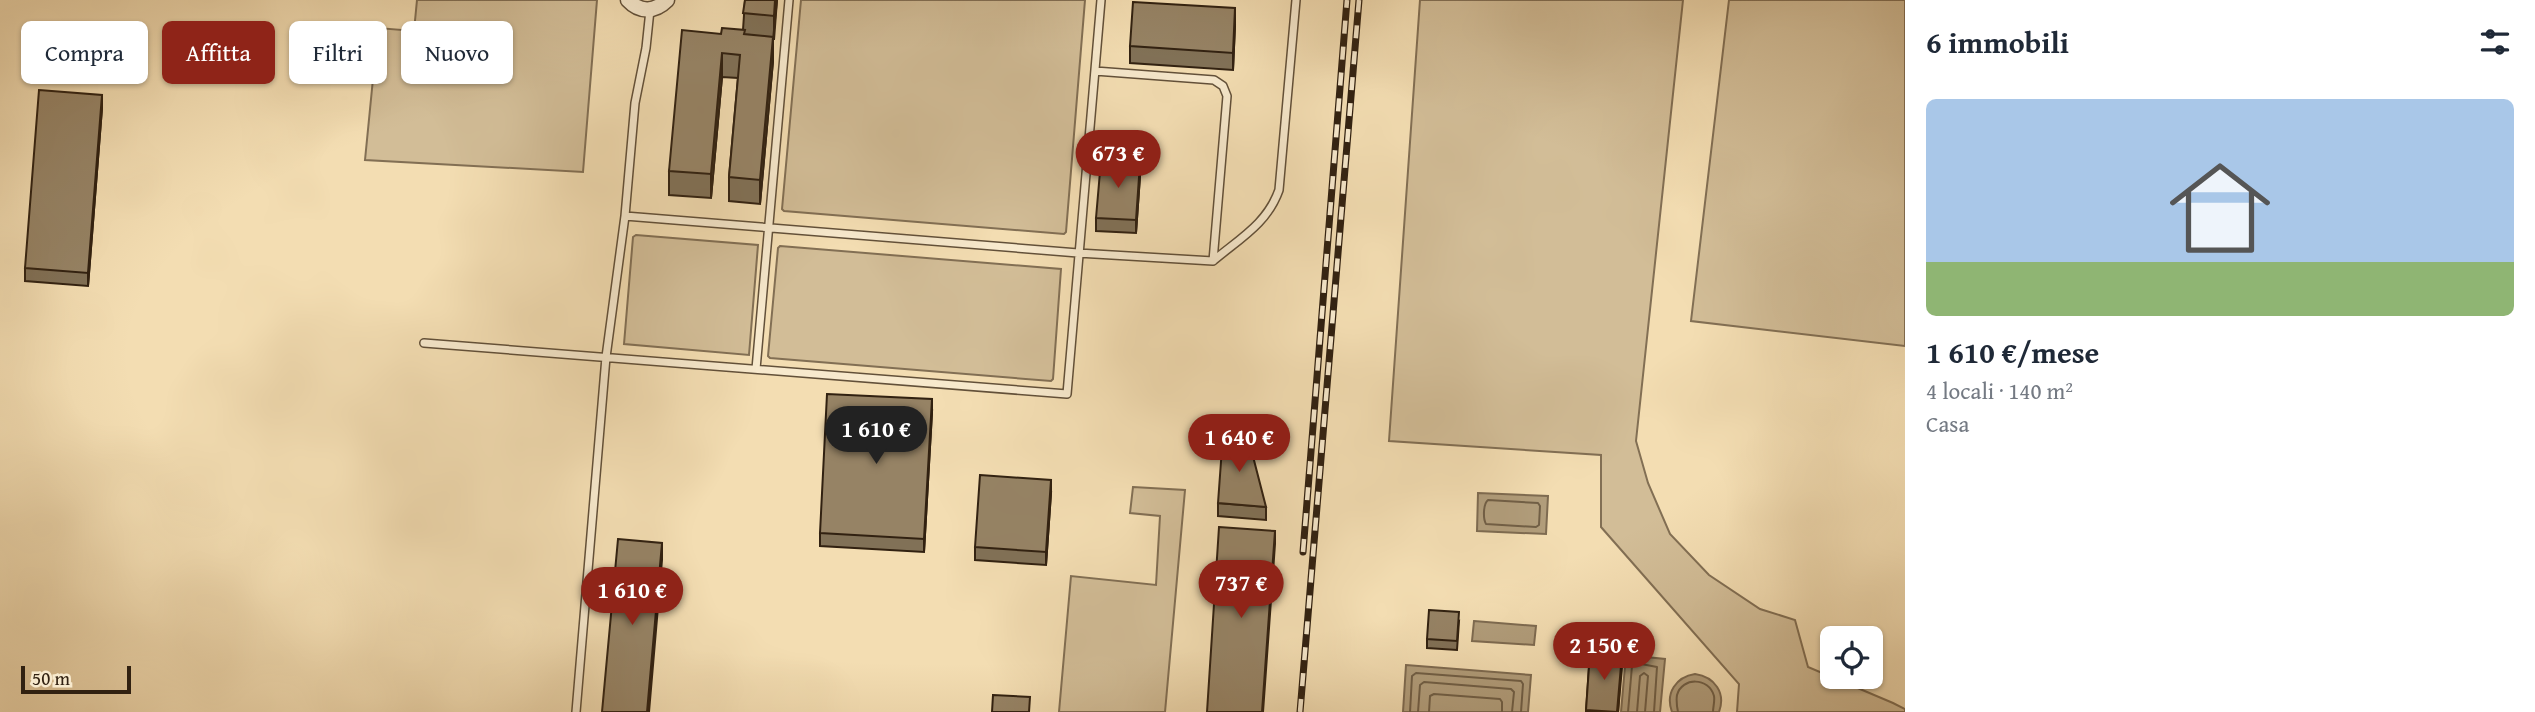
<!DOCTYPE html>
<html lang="it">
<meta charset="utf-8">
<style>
:root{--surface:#fff;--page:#f2f2f3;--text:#1f2937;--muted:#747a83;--line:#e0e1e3;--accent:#8f2418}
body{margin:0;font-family:"Gentium Book Plus",serif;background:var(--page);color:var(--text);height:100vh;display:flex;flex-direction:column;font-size:26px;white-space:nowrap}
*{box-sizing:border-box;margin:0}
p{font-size:23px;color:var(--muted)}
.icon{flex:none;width:38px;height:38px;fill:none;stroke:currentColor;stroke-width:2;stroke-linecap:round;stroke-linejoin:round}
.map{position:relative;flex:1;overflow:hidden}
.panel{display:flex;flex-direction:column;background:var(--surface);width:630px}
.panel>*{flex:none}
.banner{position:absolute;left:21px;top:21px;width:665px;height:63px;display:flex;gap:14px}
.controls{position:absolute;left:1820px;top:626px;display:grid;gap:14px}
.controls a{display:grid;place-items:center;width:63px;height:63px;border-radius:10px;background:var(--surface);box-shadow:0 2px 5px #0004;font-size:35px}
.scale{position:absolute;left:21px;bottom:18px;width:110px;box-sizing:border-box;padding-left:7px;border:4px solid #312111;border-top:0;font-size:19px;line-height:24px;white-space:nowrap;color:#312111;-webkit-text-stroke:5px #f7e9cd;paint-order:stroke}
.price{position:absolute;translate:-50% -60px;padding:0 16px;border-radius:24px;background:var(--accent);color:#fff;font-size:23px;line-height:46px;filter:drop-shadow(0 2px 4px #0008)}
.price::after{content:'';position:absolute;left:50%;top:42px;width:21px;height:16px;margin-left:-10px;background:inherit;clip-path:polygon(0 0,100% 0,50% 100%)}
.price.on{background:#222;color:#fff}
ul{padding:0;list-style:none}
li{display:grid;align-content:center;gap:14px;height:371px;padding:0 21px}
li+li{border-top:2px solid var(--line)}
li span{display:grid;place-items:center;height:217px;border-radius:10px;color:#555}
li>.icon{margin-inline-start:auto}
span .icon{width:126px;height:126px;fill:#fffc;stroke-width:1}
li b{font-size:30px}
h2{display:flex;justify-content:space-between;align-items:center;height:84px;padding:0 21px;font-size:30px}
.tag{padding:0 24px;border-radius:10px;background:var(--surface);box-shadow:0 2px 5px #0004;font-size:24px;line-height:63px}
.tag.on{background:var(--accent);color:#fff}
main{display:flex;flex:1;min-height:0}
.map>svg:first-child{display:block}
.green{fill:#d2bd97;stroke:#826f54;stroke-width:2}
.water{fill:#b19d7b;stroke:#7e6b51;stroke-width:2}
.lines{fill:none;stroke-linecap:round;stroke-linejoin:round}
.shore{stroke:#715f46;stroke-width:2}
.lane-casing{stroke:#625039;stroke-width:10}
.street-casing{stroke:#625039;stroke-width:17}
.lane{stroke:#f7e9cd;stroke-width:7}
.street{stroke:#f7e9cd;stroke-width:14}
.rail-casing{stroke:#312111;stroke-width:7}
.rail{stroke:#f7e9cd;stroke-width:4.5;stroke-dasharray:13;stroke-linecap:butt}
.wall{fill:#817157;stroke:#312111;stroke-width:2}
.shaded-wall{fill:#695c47;stroke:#312111;stroke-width:2}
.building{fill:#968365;stroke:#312111;stroke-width:2}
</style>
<main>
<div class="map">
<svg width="1905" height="712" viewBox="0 0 1905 712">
<rect width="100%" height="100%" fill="#f3ddb2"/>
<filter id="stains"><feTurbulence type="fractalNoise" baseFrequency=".00286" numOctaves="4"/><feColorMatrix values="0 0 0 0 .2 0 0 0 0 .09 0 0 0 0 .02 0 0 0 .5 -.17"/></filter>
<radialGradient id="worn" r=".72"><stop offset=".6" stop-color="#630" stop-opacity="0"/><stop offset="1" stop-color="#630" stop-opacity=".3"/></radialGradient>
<path class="green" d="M417,0H597L583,172L365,160L378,28L414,31Z
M801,0H1085L1066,232L1064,234L784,211L782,209Z
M1420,0H1683L1636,441L1648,483L1670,534L1709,575L1760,609L1795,620L1808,667L1893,703L1905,709V712H1737L1739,684L1601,527V455L1389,441Z
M1729,0H1905V346L1691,321Z
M636,235L758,245L749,355L624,344L633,237Z
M780,246L1061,269L1053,379L1051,381L770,358L768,356L778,248Z
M1133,487L1185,490L1165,712H1059L1071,576L1156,585L1160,516L1130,513Z"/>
<path class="water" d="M1478,493L1548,496L1546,534L1477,531Z
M1474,621L1536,626L1534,645L1472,641Z
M1626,655L1665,659L1660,712H1621Z
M1406,665L1531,675L1528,712H1403Z
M1695,674C1715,677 1726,693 1719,712H1672C1665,693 1676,677 1695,674Z"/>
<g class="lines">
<path class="shore" d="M1488,500L1538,503L1540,506L1539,525L1536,527L1486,524C1483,519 1483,504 1488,500Z
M1410,712L1412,676L1416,673L1521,681L1523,684L1521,712
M1418,712L1420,685L1424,682L1511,689L1514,692L1512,712
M1429,712L1430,696L1434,694L1500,699L1502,702V712
M1628,712L1632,666L1636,663L1657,667L1654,712
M1637,712L1640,676L1644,673L1648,676L1645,712
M1678,712C1677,707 1676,701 1677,695C1682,677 1709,677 1714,696C1715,701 1713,707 1713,712"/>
<defs>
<path id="lane" d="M650,10L646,48L635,103L625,216L1078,253L1213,261C1239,239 1267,224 1279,190L1296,0
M1095,71L1214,80L1223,86L1227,96L1213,261
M424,343L1067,394L1101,0
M756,369L789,0
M576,712L606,357L625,216"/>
<path id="street" d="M628,0C640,13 655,12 667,0"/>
</defs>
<use href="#lane" class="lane-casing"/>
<use href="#street" class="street-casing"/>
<use href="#lane" class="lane"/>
<use href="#street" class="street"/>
<defs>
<path id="rail" d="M1303,552L1347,0
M1300,712L1359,0"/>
</defs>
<use href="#rail" class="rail-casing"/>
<use href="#rail" class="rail"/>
</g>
<path class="wall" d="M745,0H777L773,40V61L760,204L729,201V177L738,78L722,77L711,198L669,195V171L721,34L743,30Z
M1235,25L1233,70L1130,63V46Z
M102,108L88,286L25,281V268Z
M1140,176L1136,233L1096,231V218Z
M932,412L924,552L820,546V533Z
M1051,493L1046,565L975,560V547Z
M1218,503L1266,507V520L1218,516Z
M1459,621L1457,650L1427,648V639Z
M1590,652L1622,667L1618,712H1586Z"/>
<path class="shaded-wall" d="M775,0H777L774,40V16Z
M1235,8V25L1233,70V53Z
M773,37V61L760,204V180Z
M722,53V77L711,198V174Z
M102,95V108L88,286V273Z
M1140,163V176L1136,233V220Z
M932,399V412L924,552V539Z
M1051,480V493L1046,565V552Z
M1275,531V544L1263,712H1262Z
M662,543V560L649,712H647Z
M1622,654L1618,712H1617Z"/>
<path class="building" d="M745,0H775L774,16L743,13Z
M1133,2L1235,8L1233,53L1130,46Z
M722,28L745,30L744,34L773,37L760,180L729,177L740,55L722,53L711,174L669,171L682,30L721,34Z
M39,90L102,95L88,273L25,268Z
M1101,160L1140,163L1136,220L1096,218Z
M827,394L932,399L924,539L820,533Z
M1223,434L1248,437L1266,507L1218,503Z
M980,475L1051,480L1046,552L975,547Z
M1219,527L1275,531L1262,712H1207Z
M618,539L662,543L647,712H602Z
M1429,610L1459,612L1457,641L1427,639Z
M1590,652L1622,654L1617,712L1586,710Z
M993,695L1030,697L1029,712H992Z"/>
<rect width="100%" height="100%" filter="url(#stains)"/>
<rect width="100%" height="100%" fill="url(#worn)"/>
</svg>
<div class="controls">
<a><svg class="icon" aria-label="locate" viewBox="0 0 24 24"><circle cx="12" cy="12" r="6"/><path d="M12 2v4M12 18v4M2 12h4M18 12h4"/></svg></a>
</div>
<div class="scale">50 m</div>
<b class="price" style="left:1118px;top:190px">673 €</b>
<b class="price on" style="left:876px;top:466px">1 610 €</b>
<b class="price" style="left:1239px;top:474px">1 640 €</b>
<b class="price" style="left:1241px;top:620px">737 €</b>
<b class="price" style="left:632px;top:627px">1 610 €</b>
<b class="price" style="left:1604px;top:682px">2 150 €</b>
<div class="banner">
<a class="tag">Compra</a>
<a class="tag on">Affitta</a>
<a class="tag">Filtri</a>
<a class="tag">Nuovo</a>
</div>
</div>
<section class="panel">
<h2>6 immobili<svg class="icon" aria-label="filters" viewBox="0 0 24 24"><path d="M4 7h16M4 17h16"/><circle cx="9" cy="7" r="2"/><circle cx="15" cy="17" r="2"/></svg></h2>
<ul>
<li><span style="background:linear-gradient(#a9c7e8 75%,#8fb573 0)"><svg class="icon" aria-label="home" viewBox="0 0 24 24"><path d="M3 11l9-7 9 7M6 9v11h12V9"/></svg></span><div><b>1 610 €/mese</b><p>4 locali · 140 m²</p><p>Casa</p></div></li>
</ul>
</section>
</main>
